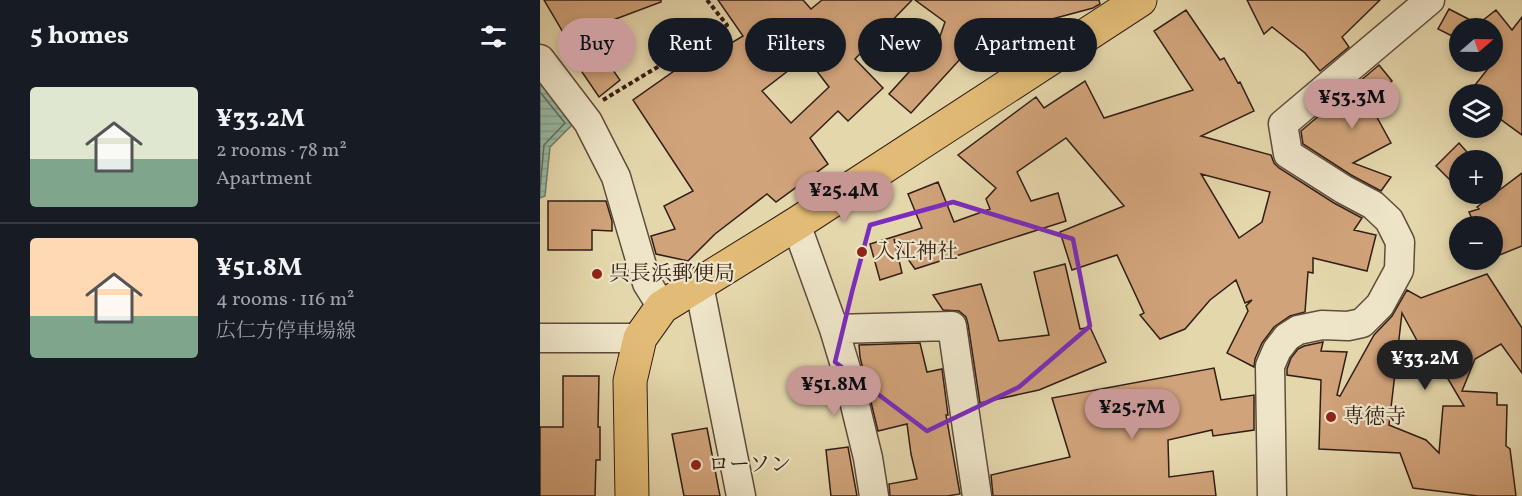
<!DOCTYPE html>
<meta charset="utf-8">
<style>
:root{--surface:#171b24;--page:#20242c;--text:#f1f3f6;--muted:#9ea1a6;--line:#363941;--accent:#c59692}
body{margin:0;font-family:Vollkorn,"Noto Serif JP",serif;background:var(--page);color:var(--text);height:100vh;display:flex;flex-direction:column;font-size:22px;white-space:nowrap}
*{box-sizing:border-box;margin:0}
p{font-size:20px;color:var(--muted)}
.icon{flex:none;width:33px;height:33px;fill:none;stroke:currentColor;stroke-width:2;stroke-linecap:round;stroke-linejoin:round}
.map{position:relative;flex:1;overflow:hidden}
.details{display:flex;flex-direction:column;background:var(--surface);width:540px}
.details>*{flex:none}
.banner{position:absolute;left:18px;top:18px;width:570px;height:54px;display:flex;gap:12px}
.needle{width:39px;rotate:70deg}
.tools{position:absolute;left:909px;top:18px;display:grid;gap:12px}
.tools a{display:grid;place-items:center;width:54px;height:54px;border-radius:50%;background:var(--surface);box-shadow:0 3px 9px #0003;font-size:30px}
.price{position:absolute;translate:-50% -51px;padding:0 14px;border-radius:21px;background:var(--accent);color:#111;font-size:20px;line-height:39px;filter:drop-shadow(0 2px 3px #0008)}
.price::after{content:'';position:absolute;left:50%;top:36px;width:18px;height:14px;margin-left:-9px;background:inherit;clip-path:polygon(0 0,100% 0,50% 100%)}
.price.current{background:#222;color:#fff}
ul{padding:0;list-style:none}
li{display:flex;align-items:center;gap:18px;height:150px;padding:0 30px}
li+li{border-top:2px solid var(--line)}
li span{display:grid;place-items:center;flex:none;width:168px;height:120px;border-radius:6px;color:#555}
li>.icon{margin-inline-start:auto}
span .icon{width:72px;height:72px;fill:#fffc;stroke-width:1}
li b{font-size:26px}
h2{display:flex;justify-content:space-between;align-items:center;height:72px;padding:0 30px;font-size:26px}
.tag{padding:0 21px;border-radius:27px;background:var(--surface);box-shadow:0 3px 9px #0003;font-size:21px;line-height:54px}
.tag.current{background:var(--accent);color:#111}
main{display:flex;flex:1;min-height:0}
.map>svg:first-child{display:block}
.water{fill:url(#water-rules);stroke:#6e7c6b;stroke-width:1.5}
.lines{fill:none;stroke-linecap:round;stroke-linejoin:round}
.shore{stroke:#646c5d;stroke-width:1.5}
.building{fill:#d1a37a;stroke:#311e16;stroke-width:1.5;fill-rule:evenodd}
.minor-casing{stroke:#5e4c3c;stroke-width:31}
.major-casing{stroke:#311e16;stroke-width:35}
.path{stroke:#311e16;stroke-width:4;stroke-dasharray:4.5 3;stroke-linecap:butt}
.minor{stroke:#eee5c9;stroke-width:28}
.major{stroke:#e2bc76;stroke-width:33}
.marked{fill:none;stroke:#7b2cbf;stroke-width:4.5;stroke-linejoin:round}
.poi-dot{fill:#8f2418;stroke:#eee5c9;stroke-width:2}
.labels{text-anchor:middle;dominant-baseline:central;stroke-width:4.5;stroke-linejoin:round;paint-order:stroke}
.poi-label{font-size:21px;fill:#311e16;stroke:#eee5c9;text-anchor:start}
</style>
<main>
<section class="details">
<h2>5 homes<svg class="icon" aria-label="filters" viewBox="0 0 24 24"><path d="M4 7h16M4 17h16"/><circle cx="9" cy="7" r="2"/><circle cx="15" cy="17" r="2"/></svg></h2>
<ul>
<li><span style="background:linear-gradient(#dfe7d0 60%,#7fa58c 0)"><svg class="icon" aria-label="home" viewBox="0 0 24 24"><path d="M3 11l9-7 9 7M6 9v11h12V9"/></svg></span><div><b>¥33.2M</b><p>2 rooms · 78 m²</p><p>Apartment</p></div></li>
<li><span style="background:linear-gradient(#ffd9b3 65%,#7fa58c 0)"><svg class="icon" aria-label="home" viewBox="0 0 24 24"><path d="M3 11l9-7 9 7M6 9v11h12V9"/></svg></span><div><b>¥51.8M</b><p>4 rooms · 116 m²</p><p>広仁方停車場線</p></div></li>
</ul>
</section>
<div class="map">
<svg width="982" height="496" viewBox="0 0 982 496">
<defs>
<pattern id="water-rules" width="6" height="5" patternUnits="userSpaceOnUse" patternTransform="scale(1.5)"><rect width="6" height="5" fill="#97baa4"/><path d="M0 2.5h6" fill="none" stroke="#839f8c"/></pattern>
</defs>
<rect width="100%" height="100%" fill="#e5d7ac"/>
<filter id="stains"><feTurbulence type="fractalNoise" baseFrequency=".00333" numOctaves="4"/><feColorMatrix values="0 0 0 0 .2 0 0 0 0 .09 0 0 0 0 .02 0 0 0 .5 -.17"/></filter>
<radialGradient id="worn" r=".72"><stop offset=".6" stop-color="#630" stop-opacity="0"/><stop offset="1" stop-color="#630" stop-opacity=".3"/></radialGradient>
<path class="water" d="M0,82L34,123L10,147L5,196L0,198Z"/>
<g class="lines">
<path class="shore" d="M0,92L25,123L4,145L0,188"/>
</g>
<path class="building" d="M4,0H121V2L65,23L79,46L50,62L31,29L24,34Z
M178,0H263L271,9L282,0H372L315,59L343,88L308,121L298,111L270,138L288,164L236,202L227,194L175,234L148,261L116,254L111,236L135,229L124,206L153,191L93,100L134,71L131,66L162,47L168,57L203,36ZM266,57L289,87L251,123L222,91Z
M375,0H559L560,4L553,8L501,22L469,42L475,49L435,67L422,57L371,113L349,94L399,39L405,22Z
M707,0H840L802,37L809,47L780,71L765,53L732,27L724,34Z
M909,9L938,24L956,10L972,30L982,17V135L952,113V94H928L950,66L946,62H952V28H920V40L898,29Z
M646,10L680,60L684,58L698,83L700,82L714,111L661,136L731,155L734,163L739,168L794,203L822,218L814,230L836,235L827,271L773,258V273L768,272L765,312L750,316L734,327L722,343L715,359L714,367L687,353L708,311L706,306L712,300L705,303L696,280L670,300L645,329L620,339L600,315L604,313L577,255L532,270L520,232L584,206L526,138L477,172L491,201L518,193L526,221L375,269L354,239L362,273L340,280L330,244L382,228L368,194L398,182L414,222L450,209L446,199L456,188L418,155L496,97L504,108L545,81L564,118L653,90L614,31ZM661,174L730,192L722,222L699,238Z
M63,56L80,80L59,97L42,72Z
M839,65L852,81L828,101L851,143L813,163L851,177L841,191L811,175L763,144L761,131Z
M919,143L934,160H920V190L896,166Z
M982,173V246L952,258V226H935L929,212L939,209L937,207Z
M8,201H66L72,221V231L52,230V250H8Z
M525,264L540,329L550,327L566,362L499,390L440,403L428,324L426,317L419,311L403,310L393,295L441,284L459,341L509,335L494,272Z
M947,274L982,328V373L961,344L935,359L922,391L957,393V405H967L966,446L970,449L976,496H938L873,488L860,453L779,449L781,380L747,375V369L751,358L758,349L764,346L783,342L781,351L807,352L797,395L800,396L834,335L852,316L867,290L881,298ZM862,313L887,359L894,355L924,406H903L899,453L886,440L849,425Z
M380,343L387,372L402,369L408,415H406L420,494L407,496H350L349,484L377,479L371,454L367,424L338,431L320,357L319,345Z
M674,368L681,400L714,395V430L673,436L672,430L628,440L629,477L673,471L676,496H453L451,475L530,457L512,398Z
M23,376H59L58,427H60V460H56L55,496H0V427H23Z
M167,428L180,496H144L132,434Z
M308,447L317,496H291L286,450Z"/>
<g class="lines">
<defs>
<path id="minor" d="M0,59L48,122L76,177L107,283L122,307
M256,224L294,329L307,372L328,458L334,496
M159,285L201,496
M294,329L412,326L437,496
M0,338H100
M732,496L730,366L737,350L747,337L758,330L782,325L808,326L822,323L840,305L859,270L860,242L849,220L833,205L803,189L748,154L743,124L890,0"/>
<path id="major" d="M92,496L90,381L100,338L122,307L256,224L600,0"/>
</defs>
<use href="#minor" class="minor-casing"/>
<use href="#major" class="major-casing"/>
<path class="path" d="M63,100L187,25L167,0"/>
<use href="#minor" class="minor"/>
<use href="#major" class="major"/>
</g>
<path class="marked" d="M413,202L533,239L550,326L479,387L387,431L295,362L312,292L330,225Z"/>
<g class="poi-dot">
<circle cx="322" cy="252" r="6"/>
<circle cx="57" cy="274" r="6"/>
<circle cx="791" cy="417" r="6"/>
<circle cx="156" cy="465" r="6"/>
</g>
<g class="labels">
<g class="poi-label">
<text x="334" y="252">入江神社</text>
<text x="69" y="274">呉長浜郵便局</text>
<text x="803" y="417">専徳寺</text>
<text x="168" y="465">ローソン</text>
</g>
</g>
<rect width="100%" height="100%" filter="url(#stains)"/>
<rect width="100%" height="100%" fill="url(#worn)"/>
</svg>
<div class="tools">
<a><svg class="needle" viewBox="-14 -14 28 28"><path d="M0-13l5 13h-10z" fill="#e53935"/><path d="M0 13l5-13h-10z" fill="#9ea1a6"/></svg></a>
<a><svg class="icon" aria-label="layers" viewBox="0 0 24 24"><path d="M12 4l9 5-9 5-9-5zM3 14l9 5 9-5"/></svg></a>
<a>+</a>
<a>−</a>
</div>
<b class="price" style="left:812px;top:130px">¥53.3M</b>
<b class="price" style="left:304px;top:223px">¥25.4M</b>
<b class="price current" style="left:885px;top:391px">¥33.2M</b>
<b class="price" style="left:294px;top:417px">¥51.8M</b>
<b class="price" style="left:592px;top:440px">¥25.7M</b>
<div class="banner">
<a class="tag current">Buy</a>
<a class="tag">Rent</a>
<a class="tag">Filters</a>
<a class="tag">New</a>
<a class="tag">Apartment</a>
</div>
</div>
</main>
